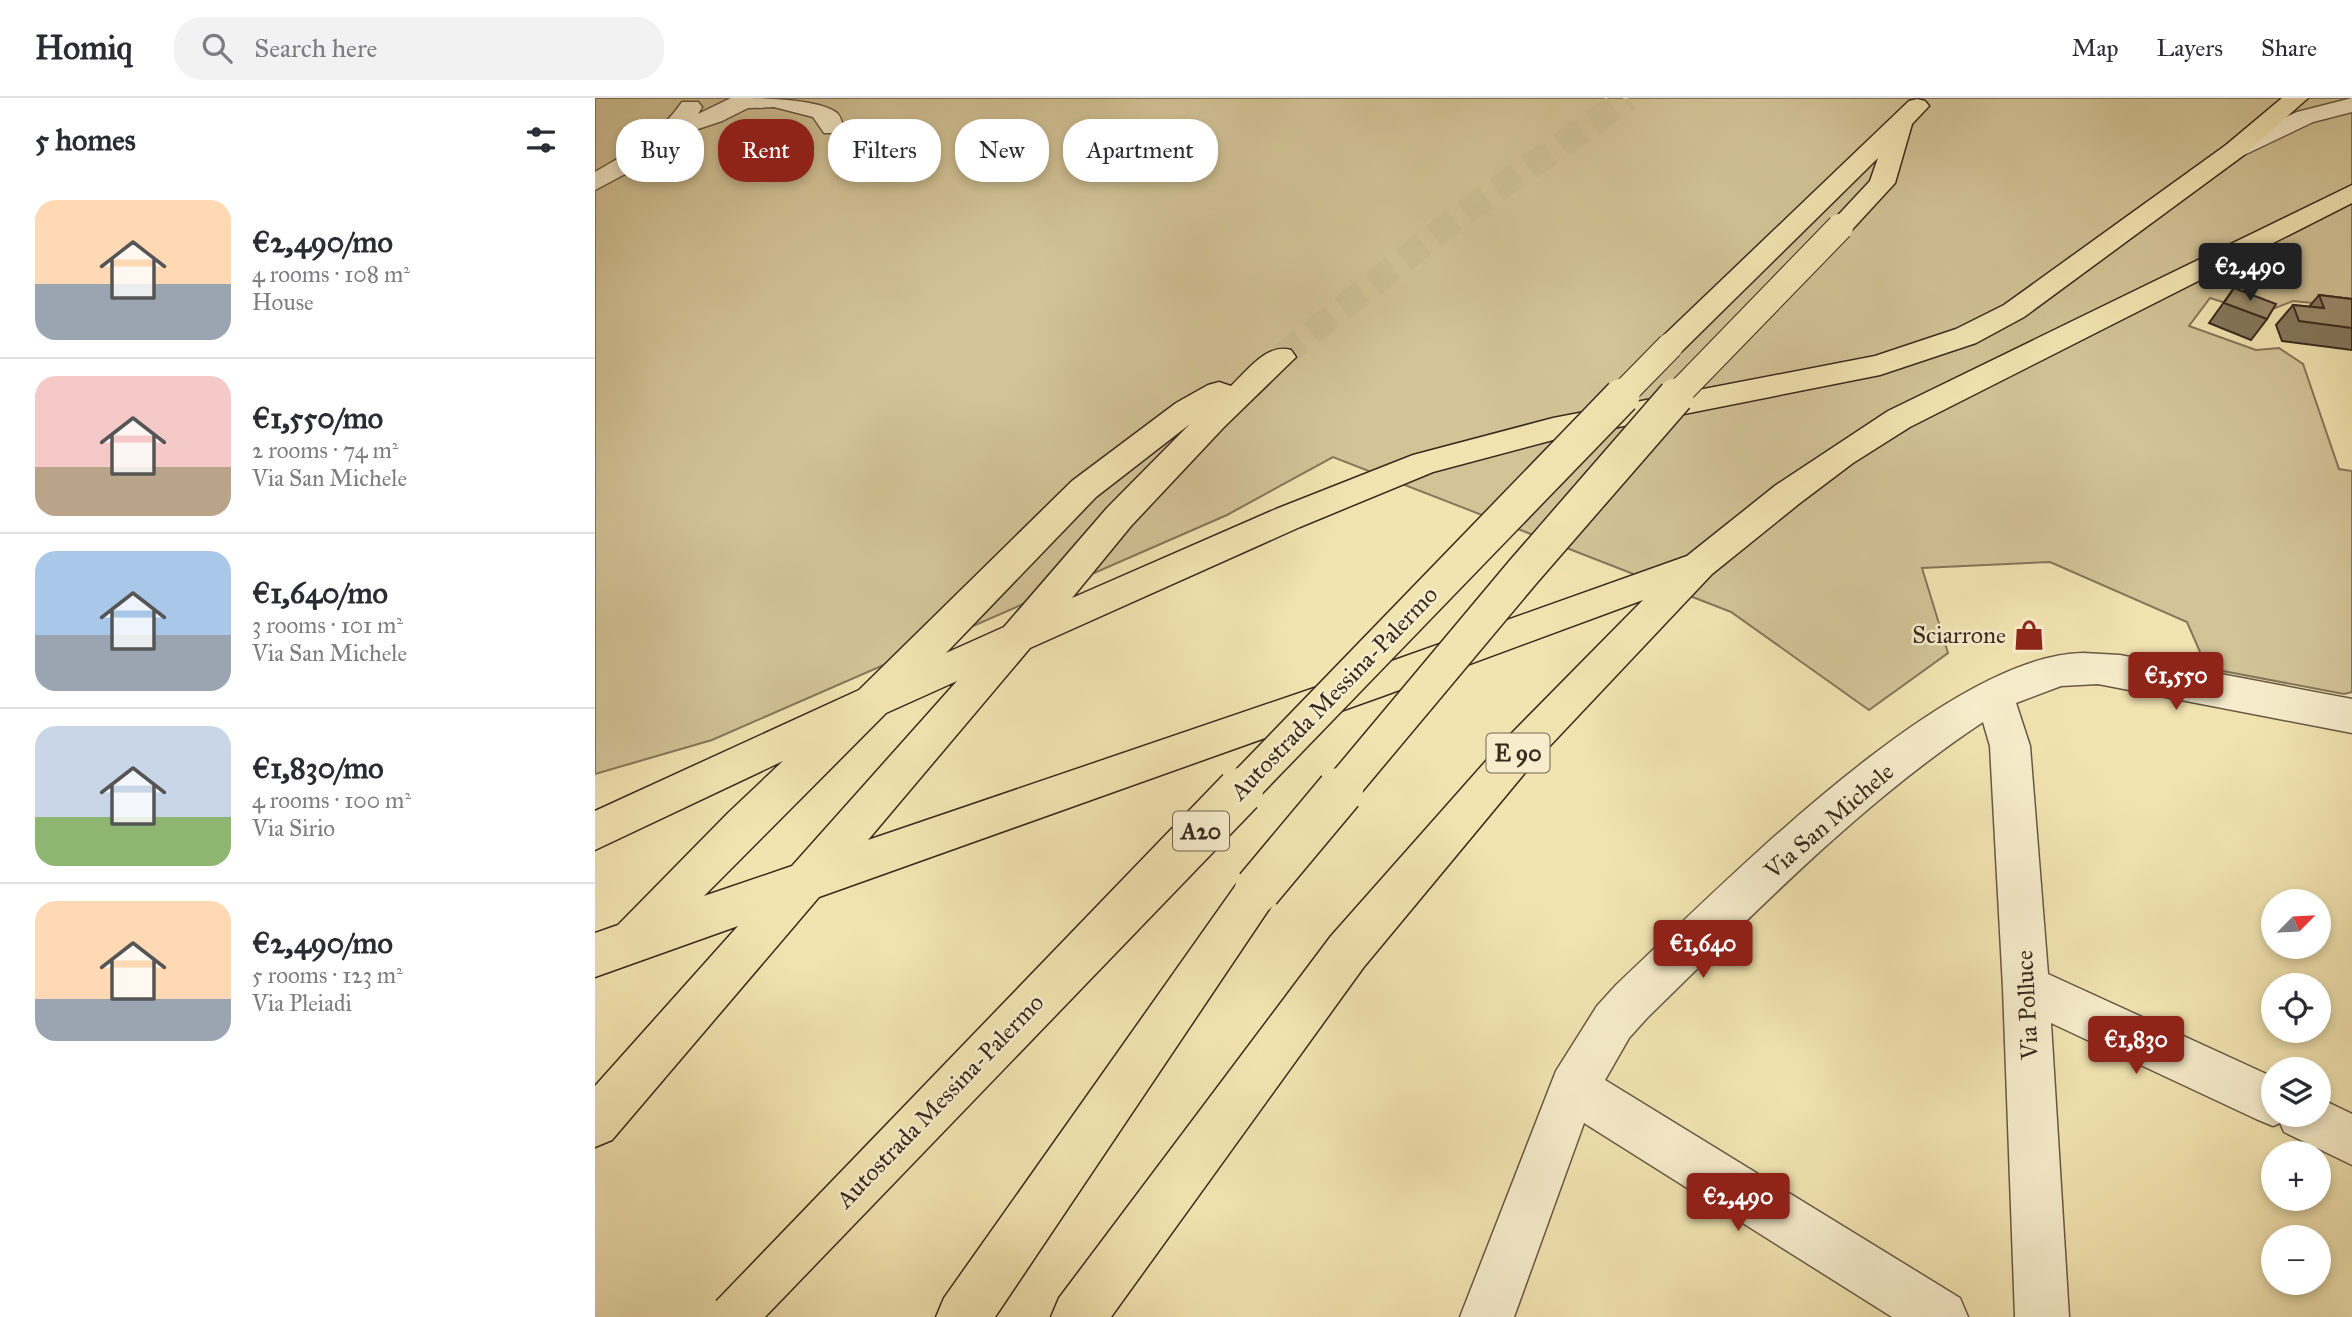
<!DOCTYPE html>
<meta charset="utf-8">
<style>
:root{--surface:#fff;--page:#f2f2f3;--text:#2b2b33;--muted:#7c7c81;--line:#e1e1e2;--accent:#8f2418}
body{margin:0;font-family:"IM FELL Great Primer",serif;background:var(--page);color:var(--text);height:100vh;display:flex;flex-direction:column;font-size:26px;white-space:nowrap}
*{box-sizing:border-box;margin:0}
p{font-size:23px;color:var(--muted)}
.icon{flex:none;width:38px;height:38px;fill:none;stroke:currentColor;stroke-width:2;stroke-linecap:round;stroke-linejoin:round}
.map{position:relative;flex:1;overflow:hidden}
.panel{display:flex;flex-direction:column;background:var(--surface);width:595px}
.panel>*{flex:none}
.hud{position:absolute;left:21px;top:21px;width:665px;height:63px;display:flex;gap:14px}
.needle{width:46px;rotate:66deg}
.controls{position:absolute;left:1666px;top:791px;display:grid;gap:14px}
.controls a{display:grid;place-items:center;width:70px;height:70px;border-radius:50%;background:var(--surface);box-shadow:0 4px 10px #0003;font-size:35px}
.price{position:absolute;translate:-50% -60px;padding:0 16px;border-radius:7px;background:var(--accent);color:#fff;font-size:23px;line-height:46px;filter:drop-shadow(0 2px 4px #0008)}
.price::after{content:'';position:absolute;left:50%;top:42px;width:21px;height:16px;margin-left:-10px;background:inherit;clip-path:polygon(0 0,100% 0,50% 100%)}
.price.selected{background:#222;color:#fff}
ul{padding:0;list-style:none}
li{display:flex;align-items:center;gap:21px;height:175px;padding:0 35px}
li+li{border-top:2px solid var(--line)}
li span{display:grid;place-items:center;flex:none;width:196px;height:140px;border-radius:21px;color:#555}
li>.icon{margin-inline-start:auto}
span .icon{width:84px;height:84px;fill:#fffc;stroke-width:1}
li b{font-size:30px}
h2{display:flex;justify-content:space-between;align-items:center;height:84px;padding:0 35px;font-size:30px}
.chip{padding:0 24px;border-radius:28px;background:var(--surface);box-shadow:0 4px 10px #0003;font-size:24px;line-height:63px}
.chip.selected{background:var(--accent);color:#fff}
header{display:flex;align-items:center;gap:42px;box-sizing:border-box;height:98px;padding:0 35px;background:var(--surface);border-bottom:2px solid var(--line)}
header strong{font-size:33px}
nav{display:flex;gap:38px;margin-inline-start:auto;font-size:24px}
.search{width:490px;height:63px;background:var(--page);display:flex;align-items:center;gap:18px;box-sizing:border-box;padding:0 24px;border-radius:28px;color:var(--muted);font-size:26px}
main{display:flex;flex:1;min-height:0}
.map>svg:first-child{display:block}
.green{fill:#d3c498;stroke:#86765c;stroke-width:2}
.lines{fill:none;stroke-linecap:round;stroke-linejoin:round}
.highway-tunnel{stroke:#cdbf94;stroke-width:26;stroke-dasharray:26 13;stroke-linecap:butt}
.minor-casing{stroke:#685844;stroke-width:3}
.highway-casing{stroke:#3a291f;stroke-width:3}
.minor{fill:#f7edcc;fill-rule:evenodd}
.highway{fill:#f2e4b1;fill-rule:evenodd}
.highway-bridge-far2-casing{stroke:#3a291f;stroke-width:28;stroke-linecap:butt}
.highway-bridge-far1-casing{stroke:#3a291f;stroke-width:38;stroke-linecap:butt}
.highway-bridge-casing{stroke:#3a291f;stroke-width:49;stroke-linecap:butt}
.highway-bridge-far2{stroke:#f2e4b1;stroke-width:26}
.highway-bridge-far1{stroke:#f2e4b1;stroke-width:35}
.highway-bridge{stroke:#f2e4b1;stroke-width:46}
.wall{fill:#84775c;stroke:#3a291f;stroke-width:2}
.building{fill:#9a8a6b;stroke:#3a291f;stroke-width:2}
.labels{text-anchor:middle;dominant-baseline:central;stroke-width:5;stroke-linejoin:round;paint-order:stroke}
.shield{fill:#f7edcc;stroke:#736453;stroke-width:2}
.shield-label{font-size:23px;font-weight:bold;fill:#3a291f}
.poi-label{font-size:24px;fill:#3a291f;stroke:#f7edcc;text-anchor:end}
.street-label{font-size:24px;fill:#3a291f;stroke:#f7edcc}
</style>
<header>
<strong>Homiq</strong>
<div class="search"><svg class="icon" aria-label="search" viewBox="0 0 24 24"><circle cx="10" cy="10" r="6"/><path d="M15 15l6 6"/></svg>Search here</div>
<nav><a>Map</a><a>Layers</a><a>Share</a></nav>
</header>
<main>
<section class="panel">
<h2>5 homes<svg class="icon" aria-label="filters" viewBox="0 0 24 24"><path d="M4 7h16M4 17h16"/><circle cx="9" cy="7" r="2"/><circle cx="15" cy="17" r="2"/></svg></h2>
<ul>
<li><span style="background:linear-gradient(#ffd9b3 60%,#9aa5b1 0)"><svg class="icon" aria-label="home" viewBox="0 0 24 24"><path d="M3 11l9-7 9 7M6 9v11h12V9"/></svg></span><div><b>€2,490/mo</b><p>4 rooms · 108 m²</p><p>House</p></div></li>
<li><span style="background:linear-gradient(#f6c9c9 65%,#b9a48a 0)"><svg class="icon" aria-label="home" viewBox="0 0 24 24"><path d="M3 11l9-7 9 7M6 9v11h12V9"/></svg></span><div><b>€1,550/mo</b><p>2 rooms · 74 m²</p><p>Via San Michele</p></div></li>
<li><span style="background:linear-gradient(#a9c7e8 60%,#9aa5b1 0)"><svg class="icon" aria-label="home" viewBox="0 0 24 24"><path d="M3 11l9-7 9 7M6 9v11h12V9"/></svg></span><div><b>€1,640/mo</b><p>3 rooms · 101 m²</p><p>Via San Michele</p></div></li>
<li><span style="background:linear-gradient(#c9d6e8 65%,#8fb573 0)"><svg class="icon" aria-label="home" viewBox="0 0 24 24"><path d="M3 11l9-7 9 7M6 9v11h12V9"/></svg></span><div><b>€1,830/mo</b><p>4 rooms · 100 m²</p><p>Via Sirio</p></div></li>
<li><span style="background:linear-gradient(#ffd9b3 70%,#9aa5b1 0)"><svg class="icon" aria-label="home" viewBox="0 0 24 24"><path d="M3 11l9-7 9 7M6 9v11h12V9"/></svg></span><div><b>€2,490/mo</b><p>5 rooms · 123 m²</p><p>Via Pleiadi</p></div></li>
</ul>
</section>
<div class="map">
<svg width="1757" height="1219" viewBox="0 0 1757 1219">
<rect width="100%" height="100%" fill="#f2e4b1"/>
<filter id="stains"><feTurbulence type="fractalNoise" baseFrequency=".00286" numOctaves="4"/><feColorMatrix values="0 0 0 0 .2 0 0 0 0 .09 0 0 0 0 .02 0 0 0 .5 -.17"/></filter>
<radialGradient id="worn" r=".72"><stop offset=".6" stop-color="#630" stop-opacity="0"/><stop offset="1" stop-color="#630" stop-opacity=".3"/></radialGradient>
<path class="green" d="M0,0H1757V209L1698,203L1665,216L1615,200L1594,228L1661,252L1684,250L1708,266L1744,371L1757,373V594L1749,596L1612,570L1592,524L1455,464L1327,470L1353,555L1274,612L1136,514L738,359L632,417L117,642L0,676Z"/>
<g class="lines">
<path class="highway-tunnel" d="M686,259L860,121L1033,0"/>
<defs>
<path id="minor" d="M136,0C161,0 224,0 242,15C246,19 247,25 249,30L245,35H229L218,19L179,9L153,10L127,23L88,36L49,66L0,92V74C35,54 64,37 87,4H103L107,9L103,16Z
M1757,0V14L1718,24L1649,57L1640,59L1631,57L1628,52L1631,47L1702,14Z
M1488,555L1525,557L1757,601V635L1503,586L1466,588L1421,605L1435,648L1453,876L1678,979V1017H1724V1000L1757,1016V1067L1689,1034L1685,1025L1678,1028L1661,1021L1456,925L1474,1219H1420L1408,890L1395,648L1388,624C1263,707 1160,815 1053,919L1034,940L1010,982L1365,1200L1373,1219H1297L989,1025L919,1219H865L961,973L1002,908L1021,887C1122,793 1349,557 1488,555Z"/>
<path id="highway" d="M1687,0H1713L1649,57L1429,219L1381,245L1285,277L958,342L838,374L705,429L435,550L273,742L766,574L1092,458L1181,387L1293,313L1757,87V105L1315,329L1258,365L1205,405L1117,476L934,670L768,870L516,1219H456L464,1200L736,838L906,646L1048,502L788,598L224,799L17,1042L0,1049V988L143,828L0,879V835L23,827L133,715L188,663L0,752V713L264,592L477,383L581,305L613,287L624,284L636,288C653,272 672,245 696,252L701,259L629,329L536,428L477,500L681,411L818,357L958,320L1280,258L1361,231L1409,207L1631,47ZM595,326L512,410L409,529L351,555L501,399ZM362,583L197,768L109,798L291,615Z
M1322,1L1330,3L1334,8L1317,26L1300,85L1254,135L1245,137L1236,135L1232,129L1275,83L1283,60L1085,255L1075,258L1065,255L1060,248L1065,241L1314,3Z
M663,771L678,777L685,791L678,805L400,1219H341L349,1200L648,777Z"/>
</defs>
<use href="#minor" class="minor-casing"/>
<use href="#highway" class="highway-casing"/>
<use href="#minor" class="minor"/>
<use href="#highway" class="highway"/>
<defs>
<path id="highway-bridge-far2" d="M1025,299L1075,248
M1080,299L1245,129"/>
<path id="highway-bridge-far1" d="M643,695L1027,298
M743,695L928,474L1081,298"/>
<path id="highway-bridge" d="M663,791L745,693
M138,1219L645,693"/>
</defs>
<use href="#highway-bridge-far2" class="highway-bridge-far2-casing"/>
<use href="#highway-bridge-far1" class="highway-bridge-far1-casing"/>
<use href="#highway-bridge" class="highway-bridge-casing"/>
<use href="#highway-bridge-far2" class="highway-bridge-far2"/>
<use href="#highway-bridge-far1" class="highway-bridge-far1"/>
<use href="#highway-bridge" class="highway-bridge"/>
</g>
<path class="wall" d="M1639,190L1672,221L1656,242L1614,225Z
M1724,197L1757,201V252L1687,243L1681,227L1698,207L1714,209Z"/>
<path class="building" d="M1639,190L1681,206L1672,221L1629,205Z
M1724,197L1757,201V230L1704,223L1698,207L1729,210Z"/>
<defs>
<symbol id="shop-bare" viewBox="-9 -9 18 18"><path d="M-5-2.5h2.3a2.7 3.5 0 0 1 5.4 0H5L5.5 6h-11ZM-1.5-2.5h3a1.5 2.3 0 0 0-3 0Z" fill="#8f2418" stroke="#f7edcc" stroke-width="2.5" paint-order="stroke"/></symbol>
</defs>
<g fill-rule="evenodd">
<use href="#shop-bare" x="1412" y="515" width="44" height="44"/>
</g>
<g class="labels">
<g class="shield">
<rect x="891.5" y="635.5" width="63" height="39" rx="5"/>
<rect x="578" y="713.5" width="56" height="39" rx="5"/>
</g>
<g class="shield-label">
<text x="923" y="655">E 90</text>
<text x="606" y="733">A20</text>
</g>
<g class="poi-label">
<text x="1411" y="537">Sciarrone</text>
</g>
<g class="street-label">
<text transform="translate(739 595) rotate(-46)">Autostrada Messina-Palermo</text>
<text transform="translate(1234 723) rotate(-41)">Via San Michele</text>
<text transform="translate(1432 907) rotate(-93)">Via Polluce</text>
<text transform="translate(345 1003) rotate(-46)">Autostrada Messina-Palermo</text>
</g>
</g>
<rect width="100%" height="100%" filter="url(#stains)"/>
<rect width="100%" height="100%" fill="url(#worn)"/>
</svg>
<div class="controls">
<a><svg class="needle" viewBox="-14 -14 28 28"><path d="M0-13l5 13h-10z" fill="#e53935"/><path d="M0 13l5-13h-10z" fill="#7c7c81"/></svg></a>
<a><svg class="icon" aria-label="locate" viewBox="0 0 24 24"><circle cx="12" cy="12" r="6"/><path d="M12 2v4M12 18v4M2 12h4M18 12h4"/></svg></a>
<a><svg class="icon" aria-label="layers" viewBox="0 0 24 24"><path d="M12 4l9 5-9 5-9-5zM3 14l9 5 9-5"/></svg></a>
<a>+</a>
<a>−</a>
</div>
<b class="price selected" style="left:1655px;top:205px">€2,490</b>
<b class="price" style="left:1581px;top:614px">€1,550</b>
<b class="price" style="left:1108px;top:882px">€1,640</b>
<b class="price" style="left:1541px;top:978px">€1,830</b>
<b class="price" style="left:1143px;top:1135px">€2,490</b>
<div class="hud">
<a class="chip">Buy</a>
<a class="chip selected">Rent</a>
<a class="chip">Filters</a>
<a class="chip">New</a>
<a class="chip">Apartment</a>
</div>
</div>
</main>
